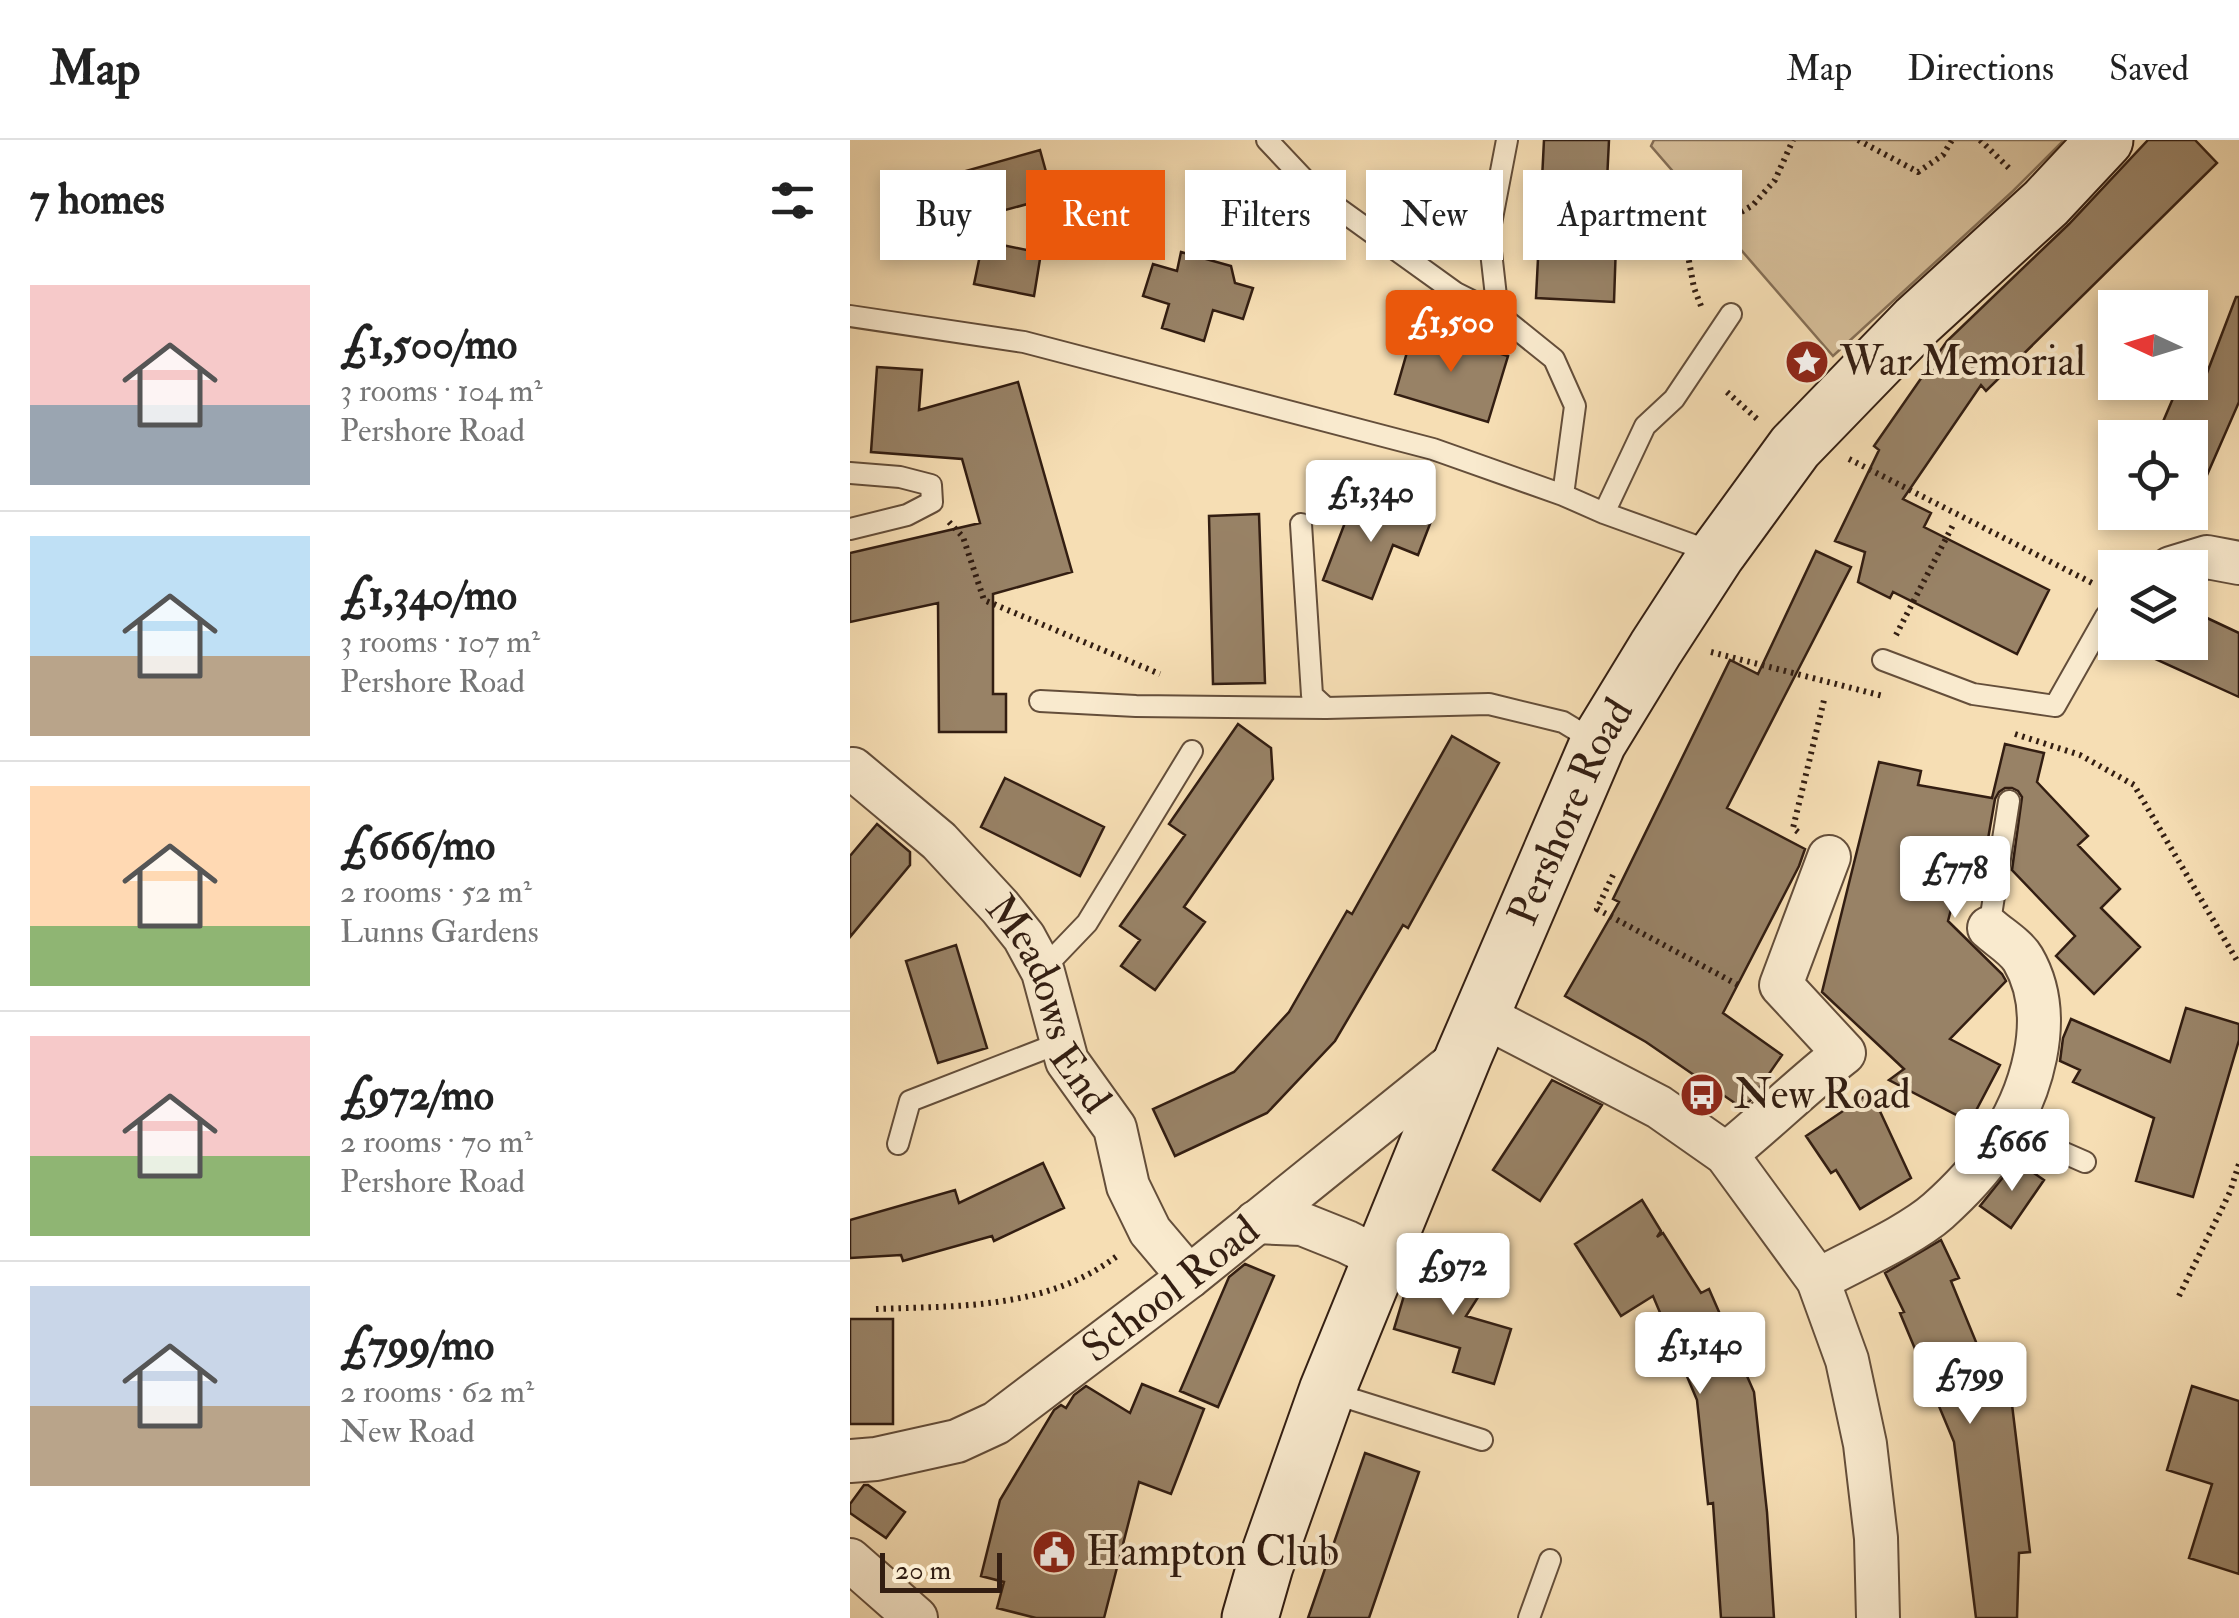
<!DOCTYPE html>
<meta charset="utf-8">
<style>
:root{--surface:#fff;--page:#f6f6f6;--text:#222;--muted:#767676;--line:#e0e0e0;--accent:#ea580c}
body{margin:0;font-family:"IM FELL Double Pica",serif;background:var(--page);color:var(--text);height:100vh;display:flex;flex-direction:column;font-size:38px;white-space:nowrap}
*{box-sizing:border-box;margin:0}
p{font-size:32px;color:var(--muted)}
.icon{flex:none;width:55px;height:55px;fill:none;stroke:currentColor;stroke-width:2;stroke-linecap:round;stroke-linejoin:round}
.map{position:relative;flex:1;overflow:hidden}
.panel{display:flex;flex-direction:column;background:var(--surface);width:850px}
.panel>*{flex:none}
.banner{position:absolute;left:30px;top:30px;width:950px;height:90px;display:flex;gap:20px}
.needle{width:65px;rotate:274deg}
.tools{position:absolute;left:1248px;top:150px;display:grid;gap:20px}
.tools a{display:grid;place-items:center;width:110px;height:110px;border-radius:0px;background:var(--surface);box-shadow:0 5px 15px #0003;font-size:50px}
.scale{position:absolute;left:30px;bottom:25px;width:122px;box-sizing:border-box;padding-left:10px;border:5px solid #331e12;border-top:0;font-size:28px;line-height:35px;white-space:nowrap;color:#331e12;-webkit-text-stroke:8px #f9eace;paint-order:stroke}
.price{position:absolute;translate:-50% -85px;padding:0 22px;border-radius:10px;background:#fff;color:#222;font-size:32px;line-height:65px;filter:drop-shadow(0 2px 5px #0008)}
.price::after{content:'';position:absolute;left:50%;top:60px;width:30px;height:22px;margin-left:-15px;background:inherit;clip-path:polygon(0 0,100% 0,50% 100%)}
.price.selected{background:var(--accent);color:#fff}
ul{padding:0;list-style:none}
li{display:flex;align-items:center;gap:30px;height:250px;padding:0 30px}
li+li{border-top:2px solid var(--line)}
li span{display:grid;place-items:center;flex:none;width:280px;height:200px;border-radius:0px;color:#555}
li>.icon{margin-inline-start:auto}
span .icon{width:120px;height:120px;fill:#fffc;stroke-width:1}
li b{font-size:42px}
h2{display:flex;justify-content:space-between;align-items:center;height:120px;padding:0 30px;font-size:42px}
.tag{padding:0 35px;border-radius:0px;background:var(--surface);box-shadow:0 5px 15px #0003;font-size:35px;line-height:90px}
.tag.selected{background:var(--accent);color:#fff}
header{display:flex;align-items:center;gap:60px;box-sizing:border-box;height:140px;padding:0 50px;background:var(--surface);border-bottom:2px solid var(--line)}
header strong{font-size:48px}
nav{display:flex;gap:55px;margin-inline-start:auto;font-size:35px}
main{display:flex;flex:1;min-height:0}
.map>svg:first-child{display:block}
.green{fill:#d5bd98;stroke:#846e55;stroke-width:2.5}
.building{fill:#988266;stroke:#331e12;stroke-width:2.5}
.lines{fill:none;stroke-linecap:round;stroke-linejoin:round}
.lane-casing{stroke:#644e3a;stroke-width:24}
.street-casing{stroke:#644e3a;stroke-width:46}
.secondary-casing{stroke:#331e12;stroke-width:59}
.path{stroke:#331e12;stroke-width:6;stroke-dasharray:2.5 5;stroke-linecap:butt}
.lane{stroke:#f9eace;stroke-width:20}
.street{stroke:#f9eace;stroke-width:42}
.secondary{stroke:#f9eace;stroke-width:55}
.labels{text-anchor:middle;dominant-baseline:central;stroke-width:8;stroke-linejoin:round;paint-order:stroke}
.poi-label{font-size:42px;fill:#331e12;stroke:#f9eace;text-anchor:start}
.street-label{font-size:42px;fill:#331e12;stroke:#f9eace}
</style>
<header>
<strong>Map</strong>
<nav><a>Map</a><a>Directions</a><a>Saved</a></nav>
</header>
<main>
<section class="panel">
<h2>7 homes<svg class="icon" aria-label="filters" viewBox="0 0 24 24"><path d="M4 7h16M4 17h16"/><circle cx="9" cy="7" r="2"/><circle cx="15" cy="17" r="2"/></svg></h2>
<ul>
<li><span style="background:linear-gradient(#f6c9c9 60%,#9aa5b1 0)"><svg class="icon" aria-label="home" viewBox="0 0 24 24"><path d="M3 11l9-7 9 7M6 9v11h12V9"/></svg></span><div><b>£1,500/mo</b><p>3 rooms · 104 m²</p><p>Pershore Road</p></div></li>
<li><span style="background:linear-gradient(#bfe0f5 60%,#b9a48a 0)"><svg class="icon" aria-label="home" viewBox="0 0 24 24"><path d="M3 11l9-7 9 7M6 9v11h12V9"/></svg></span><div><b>£1,340/mo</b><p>3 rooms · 107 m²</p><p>Pershore Road</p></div></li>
<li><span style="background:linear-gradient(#ffd9b3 70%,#8fb573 0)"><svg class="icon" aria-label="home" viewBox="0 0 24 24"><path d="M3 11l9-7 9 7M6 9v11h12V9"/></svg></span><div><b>£666/mo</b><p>2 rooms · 52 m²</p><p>Lunns Gardens</p></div></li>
<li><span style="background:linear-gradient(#f6c9c9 60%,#8fb573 0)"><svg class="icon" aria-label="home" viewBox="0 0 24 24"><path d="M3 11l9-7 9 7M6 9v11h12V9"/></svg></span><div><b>£972/mo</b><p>2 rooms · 70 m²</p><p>Pershore Road</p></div></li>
<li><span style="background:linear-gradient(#c9d6e8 60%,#b9a48a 0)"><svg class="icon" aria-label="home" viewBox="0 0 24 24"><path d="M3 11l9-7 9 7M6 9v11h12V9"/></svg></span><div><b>£799/mo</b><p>2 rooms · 62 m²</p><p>New Road</p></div></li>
</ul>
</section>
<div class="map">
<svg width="1389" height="1478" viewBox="0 0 1389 1478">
<rect width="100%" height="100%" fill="#f6deb4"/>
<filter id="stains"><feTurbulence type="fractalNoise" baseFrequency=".002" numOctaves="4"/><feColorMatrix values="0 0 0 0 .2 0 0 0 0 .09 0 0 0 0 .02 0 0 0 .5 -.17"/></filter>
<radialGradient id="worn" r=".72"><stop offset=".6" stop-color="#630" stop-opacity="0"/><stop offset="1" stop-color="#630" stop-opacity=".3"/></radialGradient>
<path class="green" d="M804,0H1214L1163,51L983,216L801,6Z"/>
<path class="building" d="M694,0H759L754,103H766L764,162L686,158Z
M1298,0H1345L1367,23L1136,251L1131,245L1053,359L1081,373L1074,387L1199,450L1167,514L1043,452L1040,458L1008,442L1015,412L985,401L1029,310L1024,306L1097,201L1219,84Z
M190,10L203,57L93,87L80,41Z
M133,101L191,113L184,156L124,144Z
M331,112L381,126L385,143L403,148L393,179L363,170L354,201L312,188L319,164L293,156L303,124L327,131Z
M1386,157H1389V262L1340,374V298H1306L1330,242L1340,241L1352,246Z
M564,188L658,216L638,282L545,254Z
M27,227L72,230L69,270L168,242L222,432L143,454V554H156V592H89L88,463L0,482V413L130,383L112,319L21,312Z
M506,354L580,384L568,415L543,405L522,459L473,440Z
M409,374L415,543L363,544L359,376Z
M966,411L1001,427L877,668L955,709L949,726L873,873L932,915L901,960L892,968L796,902L715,856L769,762L763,759L880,520L908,534Z
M1340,470L1389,493V557L1268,502H1340Z
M388,584L421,608L423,639L334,767L355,782L305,850L271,826L290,800L270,786L335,695L319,684Z
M602,596L649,623L558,788L553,785L485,901L417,973L325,1016L303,969L384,932L439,872L497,771L502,774Z
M1155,604L1194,613L1187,642L1238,696L1228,705L1270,749L1251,768L1290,807L1244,854L1206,816L1225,796L1162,730L1172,657L1168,651L1162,648H1155L1149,652L1145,659L1131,739L1110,735L1098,781L1152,834L1156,841L1100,899L1150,925L1120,982L1039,940L1054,929L972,852L1029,622L1071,631L1068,645L1142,658Z
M155,638L254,687L230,736L131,687Z
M27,684L60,712V725L0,797V716Z
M106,805L137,908L88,923L56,821Z
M1336,868L1389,884V900L1343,1057L1286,1041L1304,978L1223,942L1230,930L1210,921L1213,898L1221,879L1320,922Z
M702,940L752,965L690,1061L643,1030Z
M1021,952L1061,1038L1010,1069L986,1030L981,1033L956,996Z
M1166,1021L1194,1040L1161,1088L1130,1066Z
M193,1023L214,1068L144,1101L142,1096L53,1121L51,1115L0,1118V1080L105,1050L109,1063Z
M792,1060L811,1091L807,1097L813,1093L851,1153L859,1149L904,1252L917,1372L924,1478H871L863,1363L858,1364L847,1260L803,1156L771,1176L725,1104Z
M1091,1100L1109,1138L1101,1141L1144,1246L1159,1240L1180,1412L1169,1413L1167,1478H1126L1104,1302L1050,1173L1054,1172L1035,1133Z
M565,1119L639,1140L616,1176L661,1189L644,1244L603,1232L610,1208L544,1189Z
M395,1124L424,1136L368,1267L330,1251L379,1137Z
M0,1179H43V1284H0Z
M292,1244L354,1269L321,1354L289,1342L254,1478H186L147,1468L154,1442L131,1436L150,1360L204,1270L211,1265L216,1268L224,1255L236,1246L280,1273Z
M1342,1246L1389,1261V1434L1339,1418L1362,1344L1317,1330Z
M515,1313L569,1332L519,1478H458Z
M14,1345H18L55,1372L36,1398L0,1373V1364Z"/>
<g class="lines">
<defs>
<path id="lane" d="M417,0L467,53L606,153L648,174
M657,0L639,94L648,174L704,219L725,266L713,355
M0,176L174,202L583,309L713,355L754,373L865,413
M0,333L50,337L81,345L82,362L57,375L0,389
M754,373L795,286L824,259L881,174
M451,384L462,555L476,568
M1033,520L1123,554L1205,566L1256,476L1265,465
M190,561L286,566L476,568L639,564L713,582L746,602
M1139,788L1159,661
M192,830L237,783L342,611
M1157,988L1235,1022
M48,1004L60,961L212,902
M479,1252L632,1300
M679,1478L700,1420"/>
<g id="street">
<path d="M1321,428L1357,417L1389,423"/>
<path id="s1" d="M3,629L89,701L150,767L174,797L193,832L217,921L265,988L278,1046L300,1091L339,1137"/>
<path d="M632,875L809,967L876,1014L968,1140L997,1220L1015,1304L1026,1398L1028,1478"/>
<path d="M876,1014C917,981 953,945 994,913L931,845L979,717"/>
<path d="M406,1082L452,1084L497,1102L531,1119"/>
<path d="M968,1140C1002,1121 1060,1096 1088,1071C1108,1053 1130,1030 1145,1008C1181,957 1207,877 1173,819C1166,807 1149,797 1139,788"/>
<path id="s2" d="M0,1321L26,1319L107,1301L146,1283L339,1137L614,915"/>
<path d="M0,1420L66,1478"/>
</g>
<g id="secondary">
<path id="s3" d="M400,1478L415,1426L477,1251L614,915L748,603L806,508L867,414L945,307L1067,181L1196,63L1255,0"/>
</g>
</defs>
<use href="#lane" class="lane-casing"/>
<use href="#street" class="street-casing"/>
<use href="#secondary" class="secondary-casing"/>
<path class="path" d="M1008,0L1068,32L1093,15L1102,0
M1130,0L1162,31
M851,166L844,148L836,105L903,65L925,40L943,0
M877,252L907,279
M999,319L1246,445
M99,382L113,397L134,460L310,534
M1046,495L1103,385
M861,512L1033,556
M1165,594L1230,615L1284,645L1389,824
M948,692L943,688L974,560
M763,735L747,769L890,846
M1329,1156L1380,1052L1389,1024
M26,1169C110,1166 197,1169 267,1116"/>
<use href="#lane" class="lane"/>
<use href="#street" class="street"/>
<use href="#secondary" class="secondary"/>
</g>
<defs>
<symbol id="sight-disc" viewBox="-11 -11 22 22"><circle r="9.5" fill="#8f2418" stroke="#f9eace"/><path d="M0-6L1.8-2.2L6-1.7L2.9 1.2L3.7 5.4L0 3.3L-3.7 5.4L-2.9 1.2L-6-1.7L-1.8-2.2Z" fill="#fff"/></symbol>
<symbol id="bus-disc" viewBox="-11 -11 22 22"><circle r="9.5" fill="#8f2418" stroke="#f9eace"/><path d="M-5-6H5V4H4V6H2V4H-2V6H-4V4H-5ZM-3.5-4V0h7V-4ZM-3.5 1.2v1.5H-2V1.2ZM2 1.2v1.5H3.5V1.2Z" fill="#fff"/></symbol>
<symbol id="civic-disc" viewBox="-11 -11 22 22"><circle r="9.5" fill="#8f2418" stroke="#f9eace"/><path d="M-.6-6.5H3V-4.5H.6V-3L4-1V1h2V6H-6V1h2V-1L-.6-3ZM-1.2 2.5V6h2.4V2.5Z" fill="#fff"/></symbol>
</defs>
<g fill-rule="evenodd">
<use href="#sight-disc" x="932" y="197" width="50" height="50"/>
<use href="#bus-disc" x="827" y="930" width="50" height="50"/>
<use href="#civic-disc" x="179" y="1387" width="50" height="50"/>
</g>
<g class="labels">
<g class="poi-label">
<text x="990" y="222">War Memorial</text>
<text x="884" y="955">New Road</text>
<text x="236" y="1412">Hampton Club</text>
</g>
<g class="street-label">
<text stroke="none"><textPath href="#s3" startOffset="868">Pershore Road</textPath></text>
<text stroke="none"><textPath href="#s1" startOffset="312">Meadows End</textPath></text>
<text stroke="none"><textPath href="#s2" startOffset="372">School Road</textPath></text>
</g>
</g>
<rect width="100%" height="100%" filter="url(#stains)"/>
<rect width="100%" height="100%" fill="url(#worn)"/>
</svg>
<div class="tools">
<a><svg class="needle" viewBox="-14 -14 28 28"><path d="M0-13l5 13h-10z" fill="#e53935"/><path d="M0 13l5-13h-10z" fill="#767676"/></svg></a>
<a><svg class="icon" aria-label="locate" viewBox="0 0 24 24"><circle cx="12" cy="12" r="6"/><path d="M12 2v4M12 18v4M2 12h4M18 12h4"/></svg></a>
<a><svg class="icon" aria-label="layers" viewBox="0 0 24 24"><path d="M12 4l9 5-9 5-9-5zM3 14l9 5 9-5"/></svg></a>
</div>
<div class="scale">20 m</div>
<b class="price selected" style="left:601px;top:235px">£1,500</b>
<b class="price" style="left:521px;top:405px">£1,340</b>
<b class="price" style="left:1105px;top:781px">£778</b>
<b class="price" style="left:1162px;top:1054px">£666</b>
<b class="price" style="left:603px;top:1178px">£972</b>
<b class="price" style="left:850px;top:1257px">£1,140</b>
<b class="price" style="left:1120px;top:1287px">£799</b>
<div class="banner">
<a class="tag">Buy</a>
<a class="tag selected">Rent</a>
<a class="tag">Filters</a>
<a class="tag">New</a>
<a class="tag">Apartment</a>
</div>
</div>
</main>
